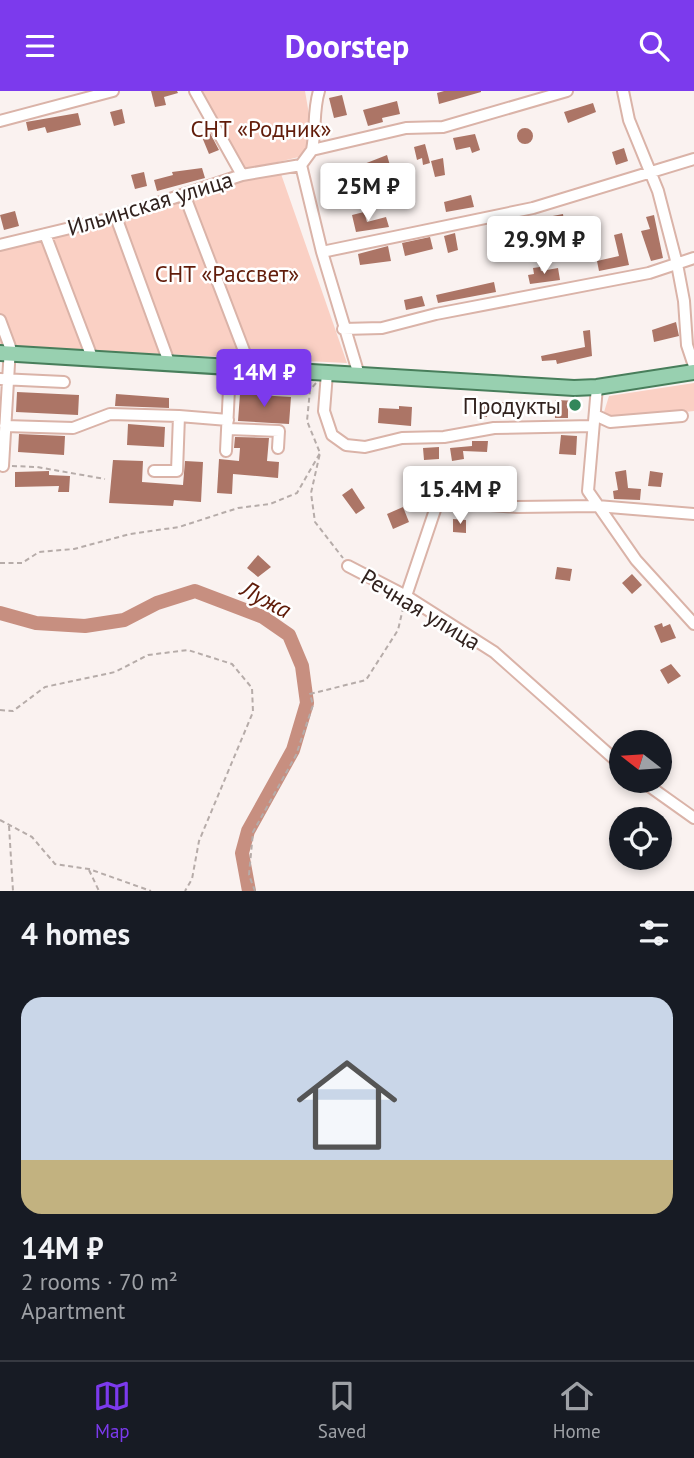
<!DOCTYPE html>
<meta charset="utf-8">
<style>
:root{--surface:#171b24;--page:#242831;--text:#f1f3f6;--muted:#9ea1a6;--line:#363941;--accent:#7c3aed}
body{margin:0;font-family:"PT Sans",sans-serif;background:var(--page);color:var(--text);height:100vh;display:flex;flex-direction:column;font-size:26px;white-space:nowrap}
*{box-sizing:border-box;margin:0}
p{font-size:23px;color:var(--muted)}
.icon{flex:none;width:38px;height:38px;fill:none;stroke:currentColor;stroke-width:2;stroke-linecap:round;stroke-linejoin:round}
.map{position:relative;height:800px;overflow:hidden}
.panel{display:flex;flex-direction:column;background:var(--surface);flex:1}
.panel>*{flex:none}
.needle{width:46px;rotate:287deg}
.controls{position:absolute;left:609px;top:639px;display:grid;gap:14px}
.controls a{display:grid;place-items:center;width:63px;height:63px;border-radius:50%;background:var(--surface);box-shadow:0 4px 10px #0003;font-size:35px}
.price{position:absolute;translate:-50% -60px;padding:0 16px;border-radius:7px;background:#fff;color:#222;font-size:23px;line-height:46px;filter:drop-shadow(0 2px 4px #0008)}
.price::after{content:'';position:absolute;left:50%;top:42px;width:21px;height:16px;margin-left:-10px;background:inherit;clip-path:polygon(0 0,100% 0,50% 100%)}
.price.on{background:var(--accent);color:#fff}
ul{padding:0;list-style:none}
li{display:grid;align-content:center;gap:14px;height:371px;padding:0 21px}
li span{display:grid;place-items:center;height:217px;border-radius:21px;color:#555}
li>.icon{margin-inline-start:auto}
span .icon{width:126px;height:126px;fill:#fffc;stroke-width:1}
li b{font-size:30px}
h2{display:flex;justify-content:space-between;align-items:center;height:84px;padding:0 21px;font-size:30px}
header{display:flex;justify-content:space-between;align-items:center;height:91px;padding:0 21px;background:var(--accent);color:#fff;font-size:32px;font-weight:600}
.dock{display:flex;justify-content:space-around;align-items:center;height:98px;border-top:2px solid var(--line);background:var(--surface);font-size:19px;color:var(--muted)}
.dock a{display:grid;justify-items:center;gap:4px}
.dock .on{color:var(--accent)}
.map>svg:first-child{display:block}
.green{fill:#fad0c4}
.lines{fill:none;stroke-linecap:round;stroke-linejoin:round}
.river{stroke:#c78f80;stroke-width:14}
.building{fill:#ac7566}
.minor-casing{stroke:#dab3a8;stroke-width:14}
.major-casing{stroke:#487e5b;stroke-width:18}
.path{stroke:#b6aca9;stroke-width:2;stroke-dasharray:5 3.5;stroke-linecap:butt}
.minor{stroke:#fff;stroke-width:10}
.major{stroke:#98d0b0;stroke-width:14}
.poi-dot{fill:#33875a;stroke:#fff;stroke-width:2.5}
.labels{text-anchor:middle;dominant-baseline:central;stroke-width:5;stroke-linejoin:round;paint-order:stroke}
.park-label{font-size:23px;fill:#611c0a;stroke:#fff}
.street-label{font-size:23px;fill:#31221e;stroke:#fff}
.poi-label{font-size:23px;fill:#31221e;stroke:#fff;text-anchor:end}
.water-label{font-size:24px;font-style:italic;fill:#5e1a07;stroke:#fff}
</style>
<header><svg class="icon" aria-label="menu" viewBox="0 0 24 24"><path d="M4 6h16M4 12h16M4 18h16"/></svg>Doorstep<svg class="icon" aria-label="search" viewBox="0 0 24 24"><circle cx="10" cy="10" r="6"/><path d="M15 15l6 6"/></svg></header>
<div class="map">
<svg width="694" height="800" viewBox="0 0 694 800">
<rect width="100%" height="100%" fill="#faf2f0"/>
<path class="green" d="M198,0H305L312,41L303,65L244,79Z
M280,80L347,272L0,255V157Z
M694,292V320L612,329L604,321L609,305Z"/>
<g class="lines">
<path class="river" d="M0,522L36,532L85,535L124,529L157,512L195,500L263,526L289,544L302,575L307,612L293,659L248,740L242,762L249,800"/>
</g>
<path class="building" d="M151,0H177L178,2L164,6L166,14L155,16Z
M444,0H481V1L439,13L437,2Z
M342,4L347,24L334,27L329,7Z
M397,10L400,23L382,27L383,31L368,35L363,19Z
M593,12L596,21L568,32L564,21Z
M122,18L125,32L114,35L110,21Z
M78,22L81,34L47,42L45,36L28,40L26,31Z
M517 45a8 8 0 1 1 16 0a8 8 0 1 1-16 0Z
M210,42L219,59L209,63L202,46Z
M475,43L480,59L472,62L470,56L456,59L453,47Z
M425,53L430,72L423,74L422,67L417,69L414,56Z
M624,57L628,70L616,74L612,61Z
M387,64L391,78L385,80L384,76L366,80L364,73Z
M443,67L445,84L435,86L431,70Z
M202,77L205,87L157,100L154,89L173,84L172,81Z
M350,77L354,88L339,93L336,82Z
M144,81L147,95L135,98L131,84Z
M471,104L474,116L446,121L444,111Z
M15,120L19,135L4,139L0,124Z
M364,121L367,131L386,126L389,136L356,141L352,124Z
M563,123L564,130L546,134L547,138L540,139L537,128Z
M654,124L663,167L651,170L641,140L650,138L646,126Z
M455,142L458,159L448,162L444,145Z
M622,142L629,174L599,180L597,170L619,165L614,144Z
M430,146L433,158L405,165L402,152Z
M388,155L391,170L360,174L358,163Z
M540,176L541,180L558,177L560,189L530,193L528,184L534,183L533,177Z
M494,191L496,201L438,212L436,204Z
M422,205L425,215L406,219L404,209Z
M676,231L679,245L654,251L652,239Z
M590,239L592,265L557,273L556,269L542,270L541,265L585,256L583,240Z
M17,301L79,304L78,324L16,321Z
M116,303L169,307V317L115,315Z
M240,303L291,306L289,333L238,330Z
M555,309L580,310V317L568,318V327H555Z
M476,310L488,311L487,326L475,325Z
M501,311H523V325H501Z
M399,315L412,316L411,335L378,332L379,317L399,318Z
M128,333L165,336L164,356L127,354Z
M19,343L65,345L64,364L18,361Z
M561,344L577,345L576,364L559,363Z
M235,346L269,347L267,370L279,371L278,387L233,383L232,403L217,402L219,368L239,370L240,357H234Z
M472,350H488L487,361L463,360L464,368L452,370L450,357L472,355Z
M439,356V368L424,369L423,357Z
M113,369L143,370L142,391L183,394L185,370L203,371L201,411L174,409L173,415L109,412Z
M626,379L628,397L641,398L640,409L614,408L613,400L618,399L615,381Z
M49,380V384L70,385L69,401H58L59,395L15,396V381Z
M650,380L663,382L661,396L648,395Z
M425,388L445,389L444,399H425Z
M352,397L365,417L356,423L342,404Z
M403,416L409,431L393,438L387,423Z
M453,428L466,429V442L453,441Z
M258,464L271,476L258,486L247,477Z
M557,476L572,478L570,490L555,488Z
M632,483L642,494L632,503L622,492Z
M662,532L663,536L670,533L676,547L661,552L654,535Z
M671,573L681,585L668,593L660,579Z"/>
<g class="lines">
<defs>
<path id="minor" d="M195,0L242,84
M623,0L629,29L658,100L677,173L684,210L687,254L694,275
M0,30L113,0
M312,59C316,39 313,19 319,0
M301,74L312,59L406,37L443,36L567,0
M301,74L322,161L359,284
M184,103L251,278
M116,126L170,274
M45,143L93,269
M0,154L116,126L242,84L301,74
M322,161L533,117L694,68
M0,229L10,256L3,375
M343,238L382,237L436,223L649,182L694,167
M327,282L324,320L332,344L346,354L365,356L402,347L444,346L494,337L592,335
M0,288L64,291
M597,296L588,400L636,469L694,533
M595,324L610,331L682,325
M5,335L73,337L110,323L179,325
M228,338L279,340L278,357
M226,360L230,277
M154,380H177L179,325L228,329
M348,475L406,505L494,561L621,674
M406,505L438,410L517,416L597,415L694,423
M642,690L694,727"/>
<path id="major" d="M0,262L574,297L597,296L694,281"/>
</defs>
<use href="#minor" class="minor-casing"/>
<use href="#major" class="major-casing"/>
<path class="path" d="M316,292L310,299L307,330L320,362L311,402L315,431L343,467
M12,375L37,376L105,388
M0,472H22L39,461L74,458L130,443L179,436L238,417L270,413L297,402L320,362
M0,619L13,620L45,596L115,581L148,564L188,559L232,573L252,597L253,621L199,750L192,788L185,800
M0,729L32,746L55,773L89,778L151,800
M9,735L13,800
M89,779L99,800
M255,800L249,784L253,741L296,664L313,614L310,603L366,589L398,539L404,513"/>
<use href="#minor" class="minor"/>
<use href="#major" class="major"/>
</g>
<circle class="poi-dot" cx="575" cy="314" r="7"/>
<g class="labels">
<g class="park-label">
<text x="261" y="37">СНТ «Родник»</text>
<text x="227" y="182">СНТ «Рассвет»</text>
</g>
<g class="street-label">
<text transform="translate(150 112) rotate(-17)">Ильинская улица</text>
<text transform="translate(421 518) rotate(31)">Речная улица</text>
</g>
<g class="poi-label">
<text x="561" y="314">Продукты</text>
</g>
<g class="water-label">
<text transform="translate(266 508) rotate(28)">Лужа</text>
</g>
</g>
</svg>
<div class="controls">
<a><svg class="needle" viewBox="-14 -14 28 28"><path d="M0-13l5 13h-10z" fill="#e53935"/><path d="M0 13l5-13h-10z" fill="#9ea1a6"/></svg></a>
<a><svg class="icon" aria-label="locate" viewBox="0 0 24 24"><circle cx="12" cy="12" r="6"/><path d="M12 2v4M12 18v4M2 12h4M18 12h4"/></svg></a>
</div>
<b class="price" style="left:368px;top:132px">25M ₽</b>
<b class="price" style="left:544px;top:185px">29.9M ₽</b>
<b class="price on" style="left:264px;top:318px">14M ₽</b>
<b class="price" style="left:460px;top:435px">15.4M ₽</b>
</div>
<section class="panel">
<h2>4 homes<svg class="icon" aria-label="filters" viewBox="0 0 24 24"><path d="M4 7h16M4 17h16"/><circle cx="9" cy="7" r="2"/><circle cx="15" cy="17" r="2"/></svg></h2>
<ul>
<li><span style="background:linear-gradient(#c9d6e8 75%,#c2b280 0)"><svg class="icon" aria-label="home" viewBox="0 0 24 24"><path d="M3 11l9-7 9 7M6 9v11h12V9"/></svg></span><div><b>14M ₽</b><p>2 rooms · 70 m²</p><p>Apartment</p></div></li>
</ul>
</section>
<nav class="dock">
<a class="on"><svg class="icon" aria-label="map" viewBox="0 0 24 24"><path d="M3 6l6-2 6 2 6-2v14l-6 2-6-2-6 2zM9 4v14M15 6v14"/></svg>Map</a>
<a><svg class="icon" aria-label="saved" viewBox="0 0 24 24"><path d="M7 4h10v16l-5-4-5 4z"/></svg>Saved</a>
<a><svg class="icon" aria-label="home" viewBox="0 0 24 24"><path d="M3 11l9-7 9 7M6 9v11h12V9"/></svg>Home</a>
</nav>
